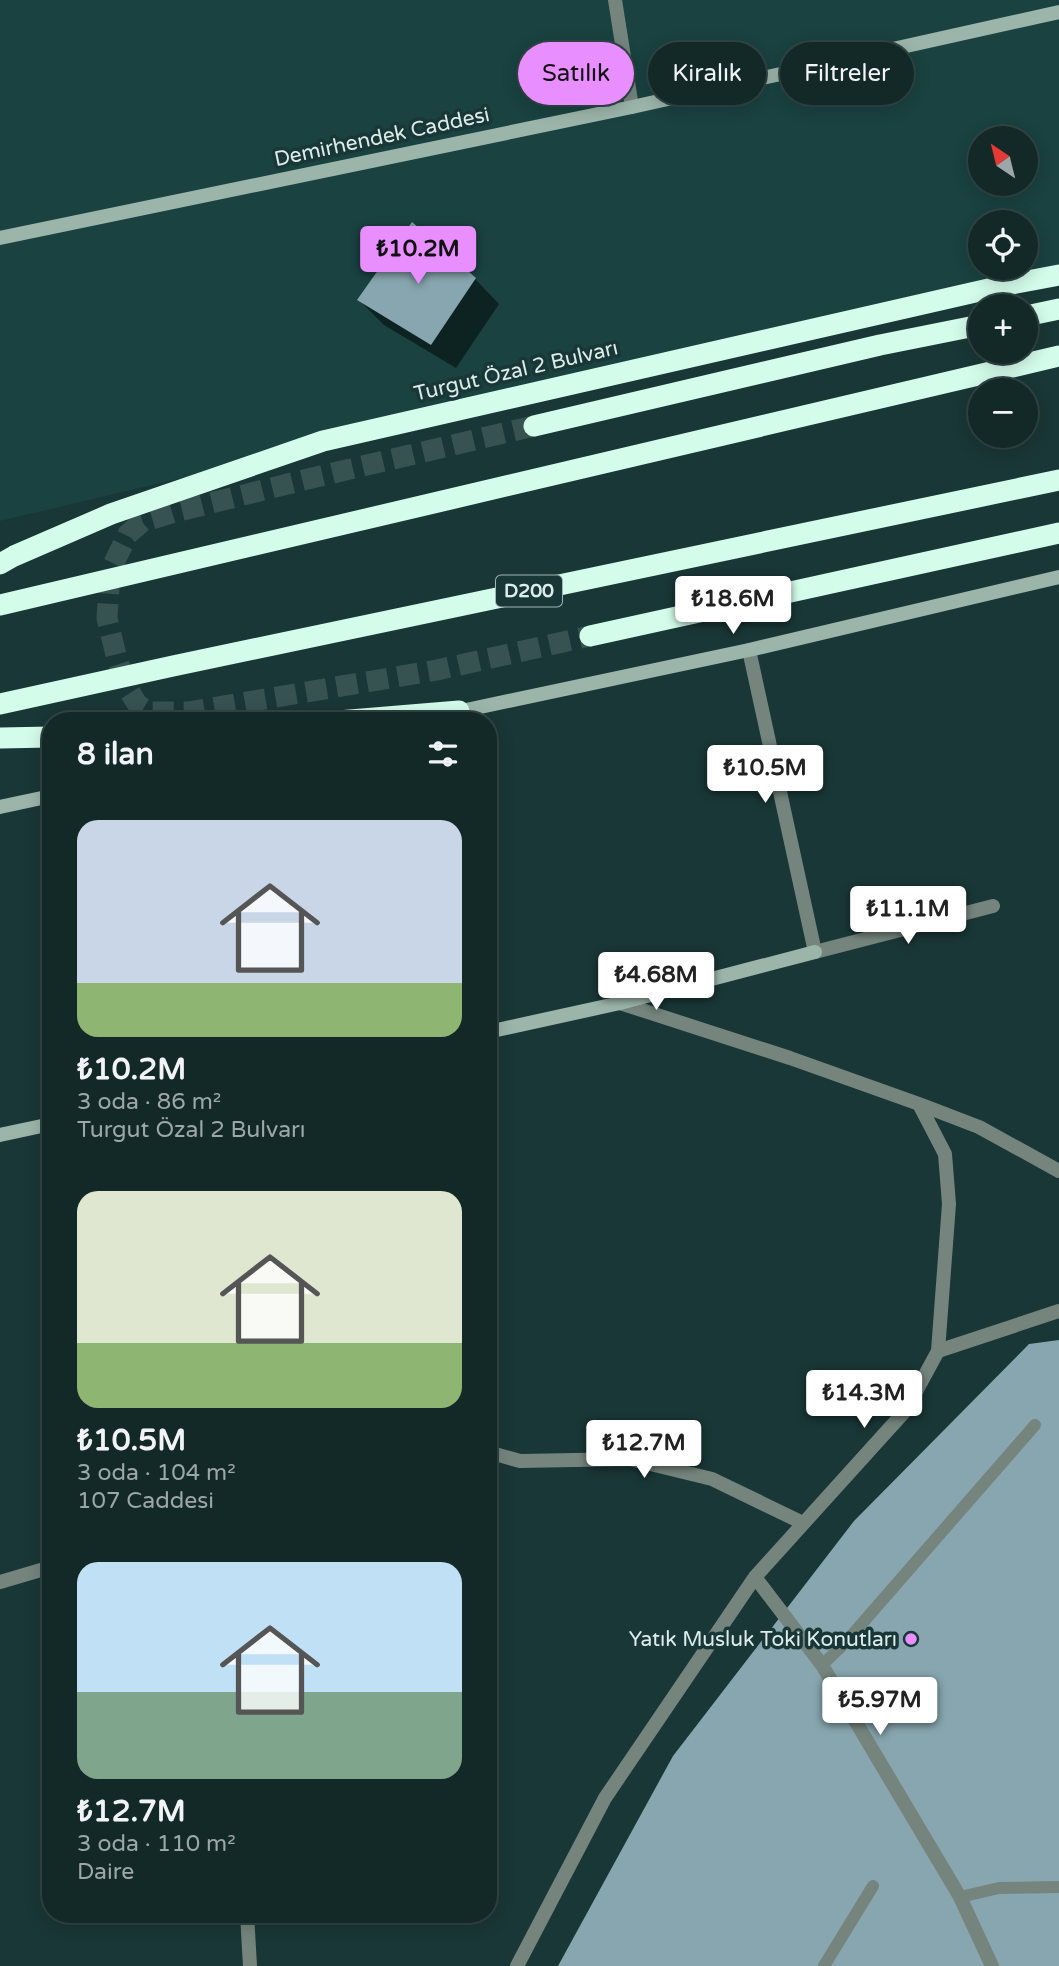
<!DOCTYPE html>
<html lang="tr">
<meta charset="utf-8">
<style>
:root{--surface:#132928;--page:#203534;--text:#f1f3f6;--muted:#9da6a8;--line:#324545;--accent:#e88eff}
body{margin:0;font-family:"Varela Round",sans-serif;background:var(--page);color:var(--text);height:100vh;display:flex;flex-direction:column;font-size:26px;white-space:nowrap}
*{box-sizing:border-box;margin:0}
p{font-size:23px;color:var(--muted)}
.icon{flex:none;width:38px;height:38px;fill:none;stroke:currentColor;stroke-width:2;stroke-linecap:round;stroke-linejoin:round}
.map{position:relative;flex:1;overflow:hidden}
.details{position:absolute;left:42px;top:712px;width:455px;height:1211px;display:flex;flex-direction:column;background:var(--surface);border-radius:28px;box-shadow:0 4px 18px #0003,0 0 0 2px var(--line)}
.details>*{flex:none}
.banner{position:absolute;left:518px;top:42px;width:436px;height:63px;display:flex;gap:14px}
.needle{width:46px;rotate:325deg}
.buttons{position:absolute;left:968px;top:126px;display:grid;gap:14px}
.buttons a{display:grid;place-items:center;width:70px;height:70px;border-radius:50%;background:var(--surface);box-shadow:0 4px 18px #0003,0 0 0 2px var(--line);font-size:35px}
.price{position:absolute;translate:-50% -60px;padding:0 16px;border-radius:7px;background:#fff;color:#222;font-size:23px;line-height:46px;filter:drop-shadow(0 2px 4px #0008)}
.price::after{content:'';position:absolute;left:50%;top:42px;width:21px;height:16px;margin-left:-10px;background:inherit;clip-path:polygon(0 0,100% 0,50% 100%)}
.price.current{background:var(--accent);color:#111}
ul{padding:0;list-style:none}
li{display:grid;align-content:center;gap:14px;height:371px;padding:0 35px}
li span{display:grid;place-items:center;height:217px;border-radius:21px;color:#555}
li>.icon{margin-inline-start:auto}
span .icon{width:126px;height:126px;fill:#fffc;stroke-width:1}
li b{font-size:30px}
h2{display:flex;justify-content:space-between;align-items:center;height:84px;padding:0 35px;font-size:30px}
.tag{padding:0 24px;border-radius:32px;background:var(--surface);box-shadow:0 4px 18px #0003,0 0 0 2px var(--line);font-size:24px;line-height:63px}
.tag.current{background:var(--accent);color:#111}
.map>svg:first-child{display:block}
.built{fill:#194241;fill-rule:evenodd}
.shadow{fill:#0007}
.building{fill:#88a6af}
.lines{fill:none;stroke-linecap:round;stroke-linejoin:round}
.highway-tunnel{stroke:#365251;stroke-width:21;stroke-dasharray:21 10;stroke-linecap:butt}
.lane{stroke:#75857e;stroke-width:12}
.street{stroke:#75857e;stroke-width:14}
.secondary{stroke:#9cb5aa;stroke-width:14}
.highway{stroke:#d4fcea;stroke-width:21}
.poi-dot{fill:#e88eff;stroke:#193736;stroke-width:2.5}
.labels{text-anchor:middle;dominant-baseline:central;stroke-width:7;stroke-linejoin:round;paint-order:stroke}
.shield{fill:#193736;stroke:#a2b6b5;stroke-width:2}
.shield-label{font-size:19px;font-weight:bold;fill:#dcedec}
.street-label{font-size:21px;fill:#dcedec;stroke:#193736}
.poi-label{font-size:21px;fill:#dcedec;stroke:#193736;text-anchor:end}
</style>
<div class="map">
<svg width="1059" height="1966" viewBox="0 0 1059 1966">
<rect width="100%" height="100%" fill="#193736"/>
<path class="built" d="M0,0H1059V276L890,311L0,521ZM980,138H1026V184H980ZM980,222H1026V268H980Z"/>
<path class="shadow" d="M475,279L499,304L456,368L384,325L359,300Z"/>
<path class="building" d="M412,222L476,278L431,345L357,300Z
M1059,1340V1966H558L673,1756L854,1521L1029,1344Z"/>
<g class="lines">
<path class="highway-tunnel" d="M534,426L316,477L175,512L142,522L128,534L110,571L107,618L117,659L126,686L138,705L150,712H188L437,670L590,636"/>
<path class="lane" d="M822,1665L845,1643L1035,1425
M960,1897L999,1888L1059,1887
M824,1966L873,1886"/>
<path class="street" d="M615,0L632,107
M749,650L815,952L993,906
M919,1104L979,1127L1059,1171
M938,1351L1059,1311
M488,1452L520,1461L630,1459L712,1479L803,1523
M755,1577L822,1665L960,1897L992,1966
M0,1582L51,1567
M247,1914L250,1966
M517,1966L605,1798L755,1577L906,1410L938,1351L949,1204L945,1154L919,1104L790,1058L620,1003"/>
<path class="secondary" d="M0,238L632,107L1059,12
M452,713L749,650L1059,577
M0,807L51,796
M488,1032L620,1003L815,952
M0,1135L51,1124"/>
<path class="highway" d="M1026,316L1059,309
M534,426L880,345L980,325
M0,564L14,556L111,514L323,441L1006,285L1059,275
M0,605L1059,356
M590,636L1059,533
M0,704L173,666L1059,480
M338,721L459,711
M0,738L51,737"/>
</g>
<circle class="poi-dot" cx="911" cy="1639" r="7"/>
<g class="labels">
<rect class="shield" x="496" y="575.5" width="66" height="31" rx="5"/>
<g class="shield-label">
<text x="529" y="591">D200</text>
</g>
<g class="street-label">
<text transform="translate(382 137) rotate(-12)">Demirhendek Caddesi</text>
<text transform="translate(516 371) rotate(-13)">Turgut Özal 2 Bulvarı</text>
</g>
<g class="poi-label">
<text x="897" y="1639">Yatık Musluk Toki Konutları</text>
</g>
</g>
</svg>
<div class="buttons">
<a><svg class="needle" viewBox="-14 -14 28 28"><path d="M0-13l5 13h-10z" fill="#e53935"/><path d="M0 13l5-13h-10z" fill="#9da6a8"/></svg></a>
<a><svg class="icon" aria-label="locate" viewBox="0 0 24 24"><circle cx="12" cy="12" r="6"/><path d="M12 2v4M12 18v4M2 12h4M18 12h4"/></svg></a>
<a>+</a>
<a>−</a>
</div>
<b class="price current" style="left:418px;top:286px">₺10.2M</b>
<b class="price" style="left:733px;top:636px">₺18.6M</b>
<b class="price" style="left:765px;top:805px">₺10.5M</b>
<b class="price" style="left:908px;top:946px">₺11.1M</b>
<b class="price" style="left:656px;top:1012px">₺4.68M</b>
<b class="price" style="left:864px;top:1430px">₺14.3M</b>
<b class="price" style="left:644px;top:1480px">₺12.7M</b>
<b class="price" style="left:880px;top:1737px">₺5.97M</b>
<div class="banner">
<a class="tag current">Satılık</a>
<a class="tag">Kiralık</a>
<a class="tag">Filtreler</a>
</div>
<section class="details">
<h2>8 ilan<svg class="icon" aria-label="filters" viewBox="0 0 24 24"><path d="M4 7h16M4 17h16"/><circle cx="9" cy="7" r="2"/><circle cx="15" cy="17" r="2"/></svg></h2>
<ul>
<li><span style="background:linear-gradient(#c9d6e8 75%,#8fb573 0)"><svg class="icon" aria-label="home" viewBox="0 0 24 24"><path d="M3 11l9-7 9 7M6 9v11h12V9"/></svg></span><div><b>₺10.2M</b><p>3 oda · 86 m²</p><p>Turgut Özal 2 Bulvarı</p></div></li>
<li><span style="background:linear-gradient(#dfe7d0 70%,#8fb573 0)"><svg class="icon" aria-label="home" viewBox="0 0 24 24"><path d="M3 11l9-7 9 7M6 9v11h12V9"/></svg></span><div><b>₺10.5M</b><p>3 oda · 104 m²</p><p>107 Caddesi</p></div></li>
<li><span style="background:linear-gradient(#bfe0f5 60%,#7fa58c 0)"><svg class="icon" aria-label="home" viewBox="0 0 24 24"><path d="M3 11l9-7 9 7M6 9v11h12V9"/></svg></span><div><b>₺12.7M</b><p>3 oda · 110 m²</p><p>Daire</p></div></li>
</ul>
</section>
</div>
